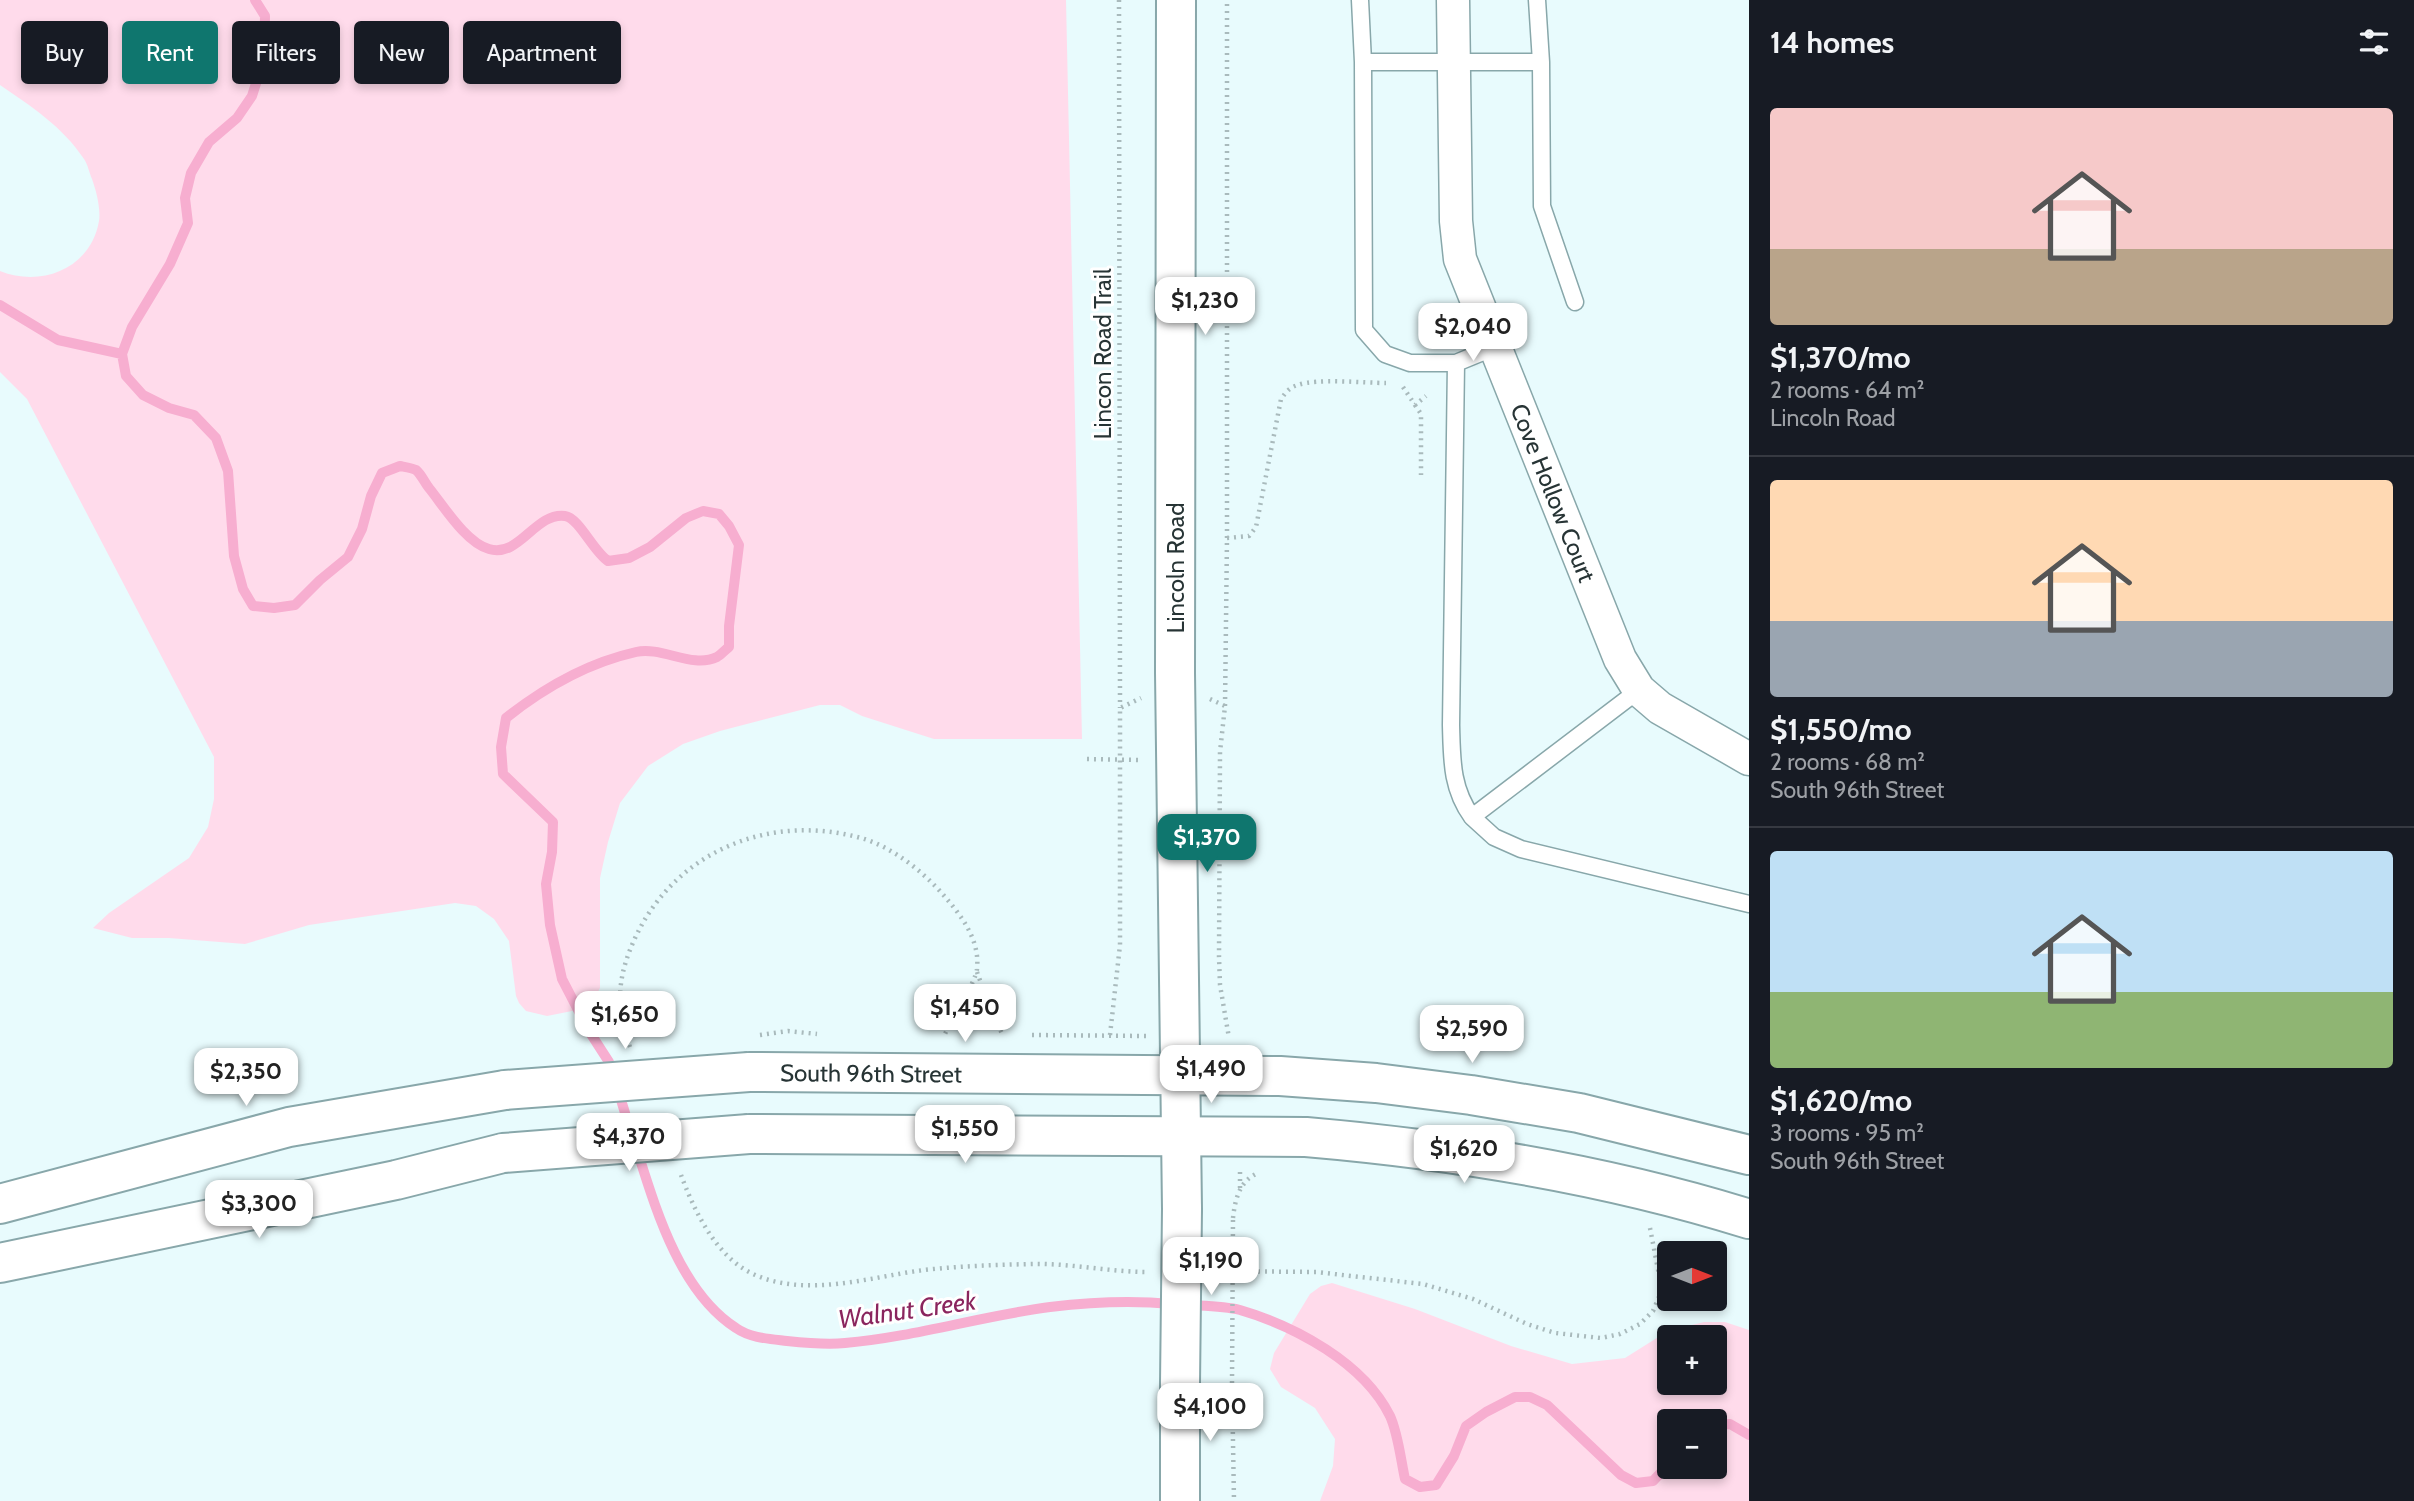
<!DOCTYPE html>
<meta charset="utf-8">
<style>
:root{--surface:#171b24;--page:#20242c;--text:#f1f3f6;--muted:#9ea1a6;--line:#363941;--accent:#0f766e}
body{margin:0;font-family:Cabin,sans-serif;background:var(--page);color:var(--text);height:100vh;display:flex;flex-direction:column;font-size:26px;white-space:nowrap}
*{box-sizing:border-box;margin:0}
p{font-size:23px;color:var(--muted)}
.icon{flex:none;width:38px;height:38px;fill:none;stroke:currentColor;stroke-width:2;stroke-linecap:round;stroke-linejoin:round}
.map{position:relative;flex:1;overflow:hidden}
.drawer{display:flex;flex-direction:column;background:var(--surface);width:665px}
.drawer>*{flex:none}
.hud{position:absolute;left:21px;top:21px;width:665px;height:63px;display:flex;gap:14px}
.needle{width:46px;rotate:90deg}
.buttons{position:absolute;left:1657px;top:1241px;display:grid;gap:14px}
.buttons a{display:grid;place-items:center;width:70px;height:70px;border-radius:7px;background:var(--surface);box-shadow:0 4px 10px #0003;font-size:35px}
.price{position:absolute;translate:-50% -60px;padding:0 16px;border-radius:14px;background:#fff;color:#222;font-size:23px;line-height:46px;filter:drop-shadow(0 2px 4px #0008)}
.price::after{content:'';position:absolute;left:50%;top:42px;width:21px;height:16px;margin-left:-10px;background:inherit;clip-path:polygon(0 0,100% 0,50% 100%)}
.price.on{background:var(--accent);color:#fff}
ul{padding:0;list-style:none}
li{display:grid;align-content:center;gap:14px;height:371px;padding:0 21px}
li+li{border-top:2px solid var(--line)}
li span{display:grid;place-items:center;height:217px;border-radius:7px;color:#555}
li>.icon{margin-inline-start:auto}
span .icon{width:126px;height:126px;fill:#fffc;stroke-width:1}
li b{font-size:30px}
h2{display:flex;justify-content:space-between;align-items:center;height:84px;padding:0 21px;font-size:30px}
.chip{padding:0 24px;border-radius:7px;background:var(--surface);box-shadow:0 4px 10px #0003;font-size:24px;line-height:63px}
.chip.on{background:var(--accent);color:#fff}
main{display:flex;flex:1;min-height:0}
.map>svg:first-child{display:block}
.green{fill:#ffdbeb;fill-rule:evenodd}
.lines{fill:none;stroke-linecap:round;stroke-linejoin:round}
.stream{stroke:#f7aed0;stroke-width:10}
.lane-casing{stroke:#88a7aa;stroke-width:19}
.street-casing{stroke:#88a7aa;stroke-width:35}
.secondary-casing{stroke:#88a7aa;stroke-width:42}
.path{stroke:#a9babc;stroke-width:4.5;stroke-dasharray:2 5;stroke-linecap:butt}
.lane{stroke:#fff;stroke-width:16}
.street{stroke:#fff;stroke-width:32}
.secondary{stroke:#fff;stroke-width:38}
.secondary-bridge-casing{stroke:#88a7aa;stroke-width:42;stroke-linecap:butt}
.path-bridge{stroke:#a9babc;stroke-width:4.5;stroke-dasharray:2 5;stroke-linecap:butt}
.secondary-bridge{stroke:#fff;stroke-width:38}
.labels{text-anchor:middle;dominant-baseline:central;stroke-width:6;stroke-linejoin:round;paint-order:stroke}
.street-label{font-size:24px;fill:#273435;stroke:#fff}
.water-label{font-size:26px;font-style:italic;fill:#8a255e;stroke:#fff}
</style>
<main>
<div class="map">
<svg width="1749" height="1501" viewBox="0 0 1749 1501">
<rect width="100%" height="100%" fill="#e8fbfd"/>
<path class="green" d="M0,0H1066L1082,739H934L862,716L840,705H820L720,731L683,744L648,766L620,803L608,842L600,878V988L592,1003L587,1008L547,1016L526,1011L519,1003L516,996L509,941L494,919L476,906L455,903L309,925L245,944L169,938H132L93,928L109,913L189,858L208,827L214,799V757L27,399L0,372V271C42,288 91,268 99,221C101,209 96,190 92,179C89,172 88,165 84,159C63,127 31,106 0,85Z
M1332,1283L1415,1309L1511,1346L1572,1364L1625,1358L1660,1336L1680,1328L1704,1322H1725L1749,1330V1501H1320L1333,1466L1335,1439L1315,1408L1281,1387L1270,1369L1274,1353L1310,1294L1321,1286ZM1670,1337H1715V1382H1670ZM1670,1421H1715V1466H1670Z"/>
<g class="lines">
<path class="stream" d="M255,0L265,16L264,58L252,96L237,118L209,142L191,173L185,198L188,223L170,264L132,327L122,354L126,376L143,395L169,408L194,415L216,438L228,471L234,556L243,589L253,606L274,608L295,605L320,580L348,557L362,529L371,496L382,473L400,466C405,467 412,468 416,470C421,474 425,483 429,488C443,505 466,543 489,549C520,558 535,512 565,516C579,518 593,551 608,561L629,558L650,547L686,518L703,511L719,514L729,526L739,545L729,626V647C725,650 721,655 717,657C692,669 662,646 636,652C587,663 545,687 506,718L501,747L503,774L553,822L552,852L546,884L550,925L562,979L589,1031L609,1062L613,1076
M0,305L58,340L122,354
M618,1090L632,1136
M637,1150C656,1210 680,1292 736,1328C750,1338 770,1339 787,1341C806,1343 826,1345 845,1343C914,1337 981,1316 1050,1307C1091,1302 1131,1300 1172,1304
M1187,1305C1204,1306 1224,1306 1240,1310C1295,1326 1364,1363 1390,1416C1398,1433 1401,1461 1405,1479L1420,1487L1436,1485L1454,1456L1466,1426L1486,1412L1515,1397H1530L1547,1405L1621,1475L1636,1483L1653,1481L1670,1463
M1715,1425L1730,1424L1749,1435"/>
<defs>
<path id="lane" d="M1360,0L1363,62
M1541,62L1542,206L1575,302
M1495,347L1456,363L1451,725C1452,759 1451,788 1472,817L1639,690
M1456,363H1410L1385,354L1364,330L1363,62H1541L1537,0
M1472,817L1494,837L1521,849L1749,904"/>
<g id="street">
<path id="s1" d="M1453,0L1456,221L1460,259L1620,659L1639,690L1660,708L1749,759"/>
</g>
<g id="secondary">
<path d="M1176,0L1175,673L1182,1209"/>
<path id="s2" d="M749,1072L1280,1076L1376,1083L1471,1095L1579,1113L1749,1155"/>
<path d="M749,1134L1306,1137C1457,1150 1605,1174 1749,1219"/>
<path d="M0,1204L289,1127L505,1090"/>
<path d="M0,1263L396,1180L503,1153"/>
<path d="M1180,1384V1501"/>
</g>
</defs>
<use href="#lane" class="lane-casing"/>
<use href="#street" class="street-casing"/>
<use href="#secondary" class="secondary-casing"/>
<path class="path" d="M1119,0L1120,708
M1403,387L1415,405L1426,396
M1415,405L1421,414V475
M1227,538L1249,536L1256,527L1281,399C1286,392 1290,387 1298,385C1316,378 1365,383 1386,383
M1210,699L1225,706L1220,752L1219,957L1220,985L1229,1038
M1225,706L1227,538V0
M1087,759L1140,760
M977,972L987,1000L1003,1036
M760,1035L788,1031L817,1034
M1032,1035L1146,1036
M1110,1035L1120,945V708L1141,698
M630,1047C614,1006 618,973 637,934C678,850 771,813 861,838C893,847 925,873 946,898C963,918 980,941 977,969C975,984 951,1020 944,1036
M1240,1172V1189
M681,1175C694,1210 715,1255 751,1273C804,1299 869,1277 924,1270C960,1266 995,1265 1031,1264C1070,1263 1109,1272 1148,1272
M1233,1218C1235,1200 1239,1181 1258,1173
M1650,1228L1662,1290
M1699,1253L1709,1244
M1216,1271L1316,1272L1423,1284L1473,1299L1527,1324L1555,1333L1601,1338L1620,1334L1640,1324L1653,1311L1662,1290L1670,1282
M1232,1383L1234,1501"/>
<use href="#lane" class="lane"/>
<use href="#street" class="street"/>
<use href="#secondary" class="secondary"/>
<defs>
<path id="secondary-bridge" d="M505,1090L749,1072
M503,1153L749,1134
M1180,1384L1182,1209"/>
</defs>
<use href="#secondary-bridge" class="secondary-bridge-casing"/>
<path class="path-bridge" d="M1232,1383L1233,1218"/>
<use href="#secondary-bridge" class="secondary-bridge"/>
</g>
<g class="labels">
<g class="street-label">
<text transform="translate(1102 354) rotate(-90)">Lincon Road Trail</text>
<text stroke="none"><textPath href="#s1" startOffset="511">Cove Hollow Court</textPath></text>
<text transform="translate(1175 568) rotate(-90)">Lincoln Road</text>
<text stroke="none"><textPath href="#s2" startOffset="122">South 96th Street</textPath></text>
</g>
<g class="water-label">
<text transform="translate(907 1310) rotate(-8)">Walnut Creek</text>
</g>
</g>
</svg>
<div class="buttons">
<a><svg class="needle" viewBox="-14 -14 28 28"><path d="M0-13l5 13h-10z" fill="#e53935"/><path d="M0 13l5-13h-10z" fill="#9ea1a6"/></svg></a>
<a>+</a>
<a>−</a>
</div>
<b class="price" style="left:1205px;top:337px">$1,230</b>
<b class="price" style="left:1473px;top:363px">$2,040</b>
<b class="price on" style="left:1207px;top:874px">$1,370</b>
<b class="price" style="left:965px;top:1044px">$1,450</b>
<b class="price" style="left:625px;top:1051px">$1,650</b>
<b class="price" style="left:1472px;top:1065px">$2,590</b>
<b class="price" style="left:1211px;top:1105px">$1,490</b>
<b class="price" style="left:246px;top:1108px">$2,350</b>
<b class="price" style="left:965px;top:1165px">$1,550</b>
<b class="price" style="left:629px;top:1173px">$4,370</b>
<b class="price" style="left:1464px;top:1185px">$1,620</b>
<b class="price" style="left:259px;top:1240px">$3,300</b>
<b class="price" style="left:1211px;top:1297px">$1,190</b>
<b class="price" style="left:1210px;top:1443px">$4,100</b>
<div class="hud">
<a class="chip">Buy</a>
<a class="chip on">Rent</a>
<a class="chip">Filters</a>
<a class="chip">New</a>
<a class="chip">Apartment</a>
</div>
</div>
<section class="drawer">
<h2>14 homes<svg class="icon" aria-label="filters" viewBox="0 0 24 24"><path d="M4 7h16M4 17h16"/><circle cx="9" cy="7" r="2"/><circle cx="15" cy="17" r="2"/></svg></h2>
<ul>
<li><span style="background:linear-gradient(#f6c9c9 65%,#b9a48a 0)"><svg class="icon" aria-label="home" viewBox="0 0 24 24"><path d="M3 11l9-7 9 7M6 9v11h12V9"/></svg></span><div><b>$1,370/mo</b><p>2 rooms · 64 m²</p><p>Lincoln Road</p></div></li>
<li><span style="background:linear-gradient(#ffd9b3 65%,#9aa5b1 0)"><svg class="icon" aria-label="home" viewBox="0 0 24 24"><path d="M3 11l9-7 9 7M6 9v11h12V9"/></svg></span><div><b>$1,550/mo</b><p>2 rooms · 68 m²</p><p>South 96th Street</p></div></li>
<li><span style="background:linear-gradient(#bfe0f5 65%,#8fb573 0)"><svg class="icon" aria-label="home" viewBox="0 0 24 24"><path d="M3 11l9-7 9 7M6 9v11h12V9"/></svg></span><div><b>$1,620/mo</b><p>3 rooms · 95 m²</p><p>South 96th Street</p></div></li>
</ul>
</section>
</main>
